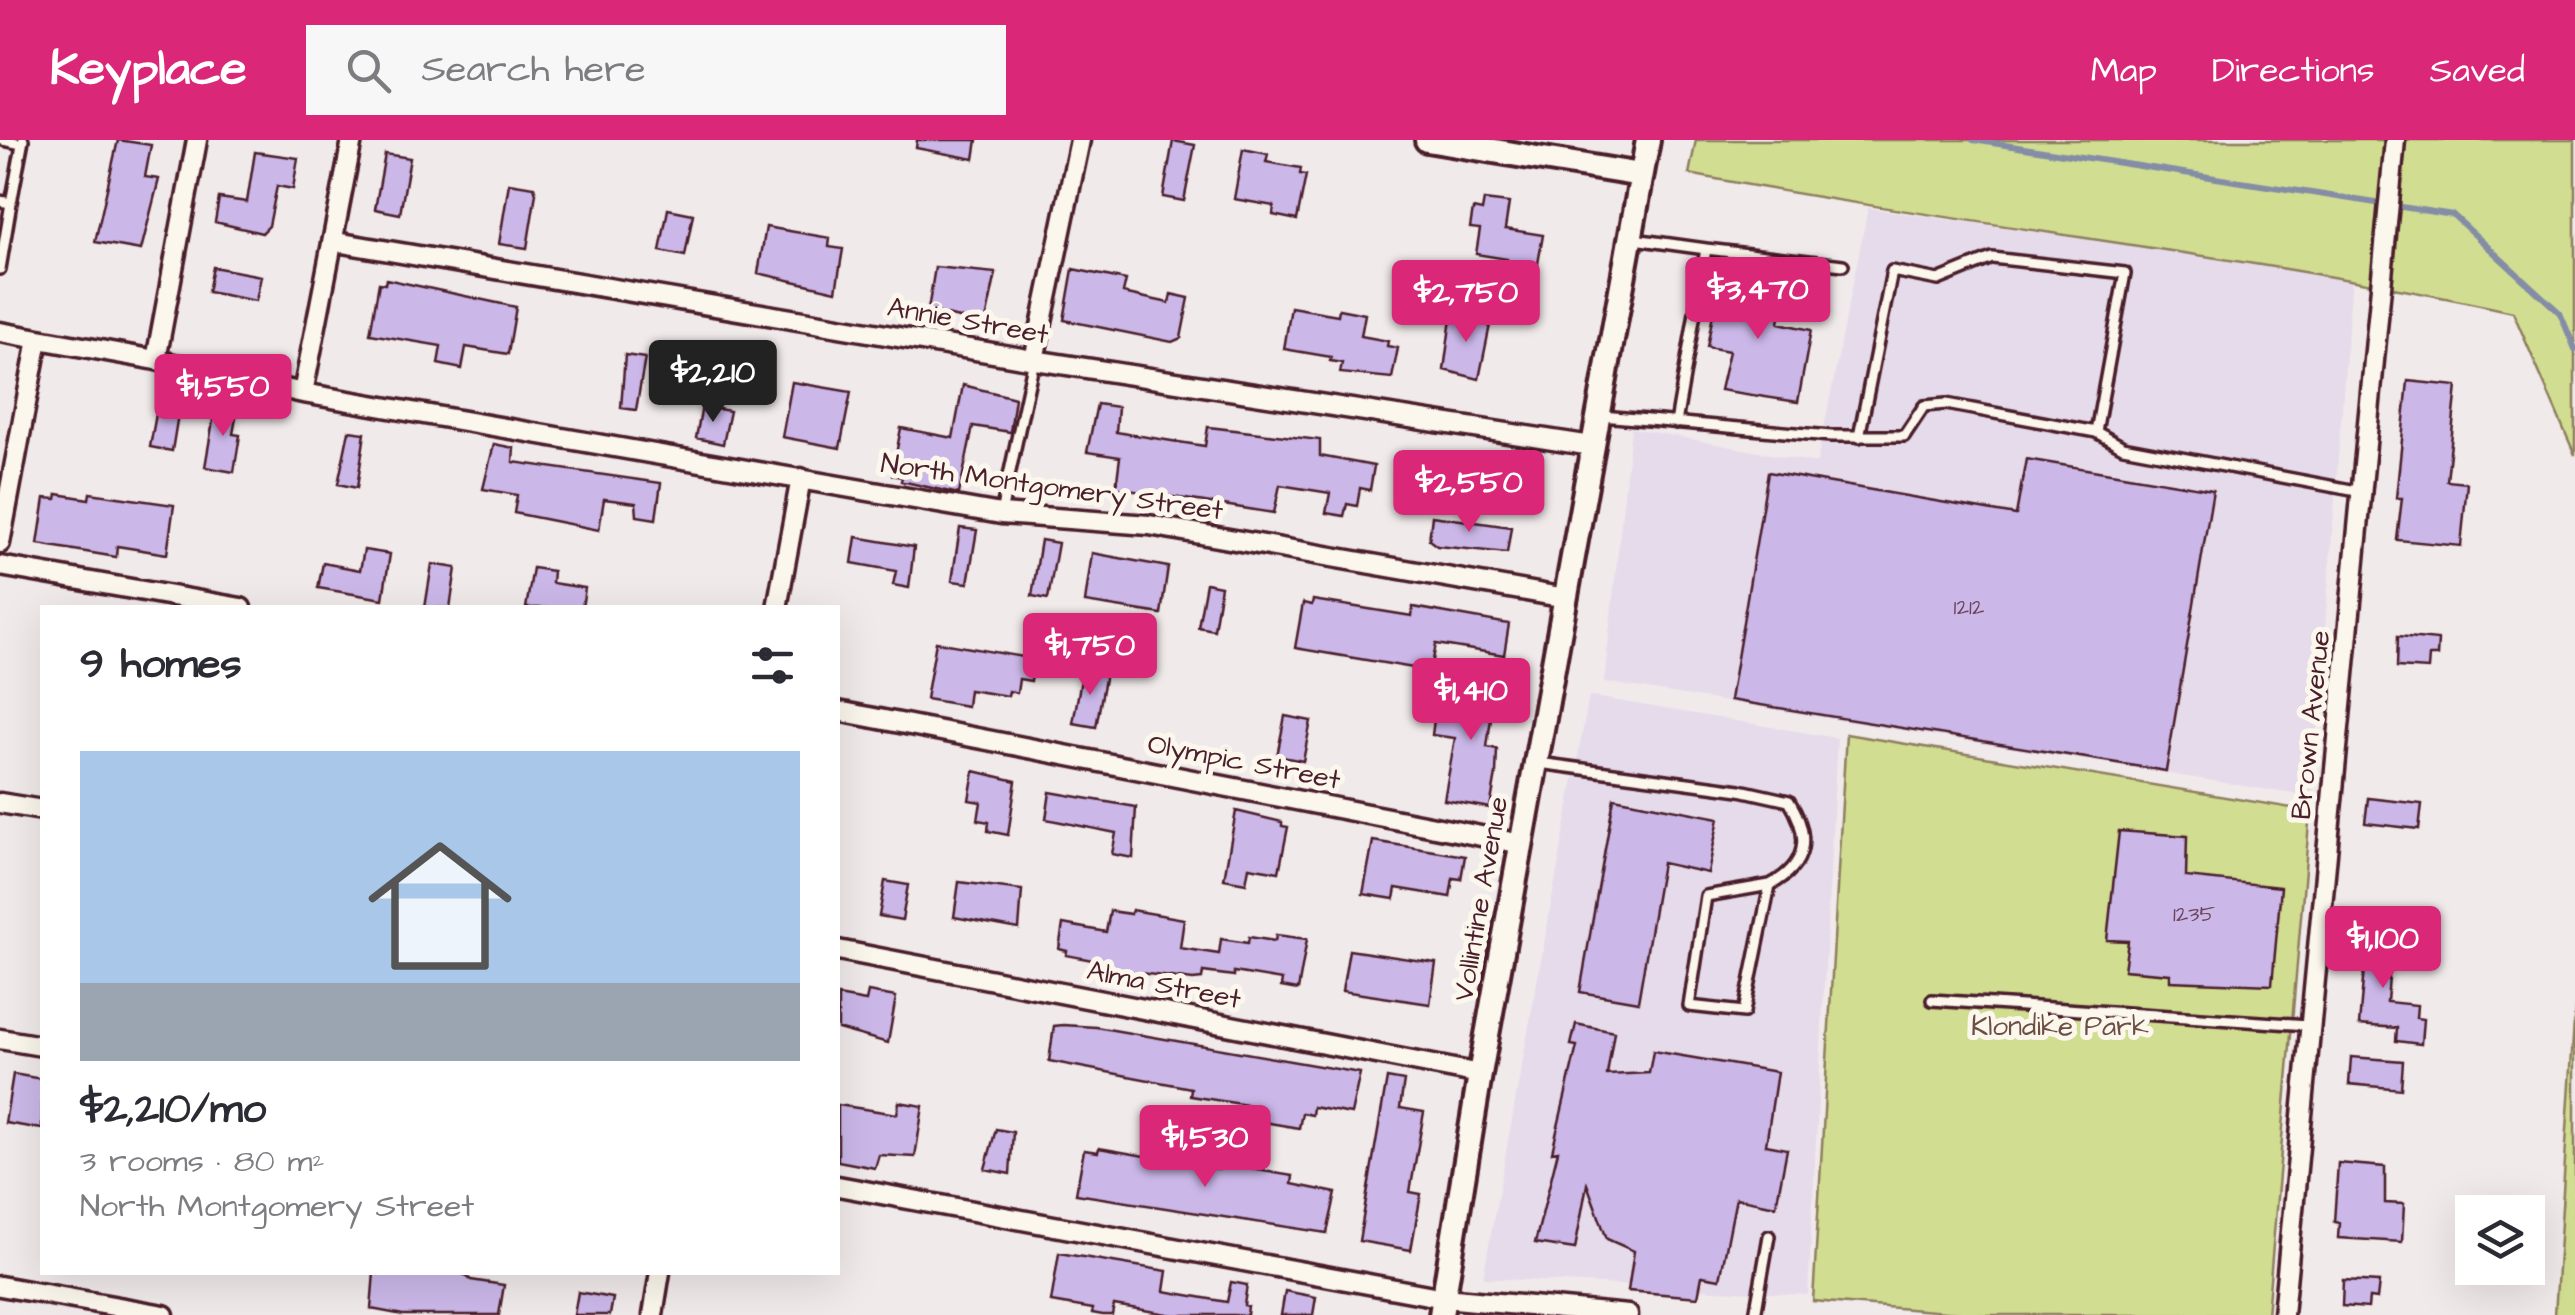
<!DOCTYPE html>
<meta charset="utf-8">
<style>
:root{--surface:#fff;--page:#f7f7f7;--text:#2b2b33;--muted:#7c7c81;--accent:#db2777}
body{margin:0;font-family:"Architects Daughter",sans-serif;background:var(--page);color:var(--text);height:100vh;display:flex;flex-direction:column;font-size:38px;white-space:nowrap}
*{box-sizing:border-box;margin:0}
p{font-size:32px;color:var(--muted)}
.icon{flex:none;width:55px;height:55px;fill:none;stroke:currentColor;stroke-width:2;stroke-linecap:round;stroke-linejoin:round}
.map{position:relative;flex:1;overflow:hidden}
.side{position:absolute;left:40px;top:465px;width:800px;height:670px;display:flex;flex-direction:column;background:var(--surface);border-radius:0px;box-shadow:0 10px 40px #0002}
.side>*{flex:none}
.tools{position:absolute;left:2455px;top:1055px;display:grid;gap:20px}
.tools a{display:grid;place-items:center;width:90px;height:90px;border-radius:0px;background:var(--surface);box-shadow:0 10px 40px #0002;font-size:50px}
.price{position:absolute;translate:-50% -85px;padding:0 22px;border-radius:10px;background:var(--accent);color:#fff;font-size:32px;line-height:65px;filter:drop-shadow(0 2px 5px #0008)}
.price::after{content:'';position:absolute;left:50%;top:60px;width:30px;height:22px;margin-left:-15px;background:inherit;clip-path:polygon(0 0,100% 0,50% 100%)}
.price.on{background:#222;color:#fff}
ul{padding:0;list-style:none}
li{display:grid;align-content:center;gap:20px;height:530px;padding:0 40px}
li span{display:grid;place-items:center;height:310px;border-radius:0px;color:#555}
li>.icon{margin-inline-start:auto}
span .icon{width:180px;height:180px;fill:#fffc;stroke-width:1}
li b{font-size:42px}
h2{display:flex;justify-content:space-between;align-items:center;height:120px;padding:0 40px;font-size:42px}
header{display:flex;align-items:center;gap:60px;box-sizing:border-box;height:140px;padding:0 50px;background:var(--accent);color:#fff}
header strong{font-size:48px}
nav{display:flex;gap:55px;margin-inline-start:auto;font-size:35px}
.search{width:700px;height:90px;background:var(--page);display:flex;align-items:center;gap:25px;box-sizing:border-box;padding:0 35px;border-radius:0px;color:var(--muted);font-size:38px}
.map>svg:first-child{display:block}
.built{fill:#e6dbea}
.green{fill:#d1de91;stroke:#8e7e5e;stroke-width:2.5}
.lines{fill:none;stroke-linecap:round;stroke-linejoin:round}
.stream{stroke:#848da5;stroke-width:6}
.building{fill:#cbb8e9;stroke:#4a1f2b;stroke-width:2.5}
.service-casing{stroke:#4a1f2b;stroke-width:16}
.minor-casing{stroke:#4a1f2b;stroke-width:25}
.tertiary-casing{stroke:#4a1f2b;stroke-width:30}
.service{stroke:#fbf7ec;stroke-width:9}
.minor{stroke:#fbf7ec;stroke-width:18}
.tertiary{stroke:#fbf7ec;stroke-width:22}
.labels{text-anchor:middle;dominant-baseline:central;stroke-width:10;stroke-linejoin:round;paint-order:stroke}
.number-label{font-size:22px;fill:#6a455a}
.street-label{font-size:28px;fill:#4a1f2b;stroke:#fbf7ec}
.park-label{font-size:28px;fill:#6c4f44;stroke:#fbf7ec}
</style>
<header>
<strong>Keyplace</strong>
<div class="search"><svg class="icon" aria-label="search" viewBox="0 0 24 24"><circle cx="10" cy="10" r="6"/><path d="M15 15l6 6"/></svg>Search here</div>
<nav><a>Map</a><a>Directions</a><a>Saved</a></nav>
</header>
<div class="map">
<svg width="2575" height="1175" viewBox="0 0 2575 1175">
<rect width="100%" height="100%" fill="#f1eaeb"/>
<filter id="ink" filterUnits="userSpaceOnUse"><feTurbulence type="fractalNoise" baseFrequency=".01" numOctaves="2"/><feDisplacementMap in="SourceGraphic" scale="20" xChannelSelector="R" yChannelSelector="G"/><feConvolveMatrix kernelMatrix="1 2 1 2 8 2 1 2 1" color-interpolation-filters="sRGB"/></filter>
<g filter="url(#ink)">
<path class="built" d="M1868,68L2352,137L2312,657L1604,542L1631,288L1817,323Z
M1589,556L1837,598L1808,1155L1483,1138Z"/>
<path class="green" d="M1696,0H2575V315L2513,172C2241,113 1963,86 1689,34Z
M1846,594L2310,671L2267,1175H1982L1813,1161Z
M2575,866V1175H2555Z"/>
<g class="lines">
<path class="stream" d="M1973,0L2453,75L2560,173L2575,209"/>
</g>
<path class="building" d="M118,0L151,5L145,37L159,39L141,110L95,102Z
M917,0H977L974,19L916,8Z
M1173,1L1195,5L1184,61L1163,57Z
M1243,9L1268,14L1266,22L1301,28L1300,34L1306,35L1297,80L1273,75L1274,66L1234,59Z
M255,12L298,18L293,49L277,46L269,86L262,93L215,82L219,58L247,62Z
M385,14L410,18L400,74L375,69Z
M509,43L534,47L536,53L527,108L499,104Z
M1484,60L1509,63L1505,89L1543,95L1535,141L1505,136L1507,119L1476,114L1480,89L1470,88L1473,69L1482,71Z
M668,69L693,74L685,116L660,111Z
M766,87L830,98L829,107L843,109L836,151L758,133Z
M213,127L261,136L256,161L208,152Z
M935,127L996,133L985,185L928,170Z
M1073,129L1126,140L1123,153L1169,163L1171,154L1189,158L1181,198L1172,202L1064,180Z
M386,139L516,167L508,214L466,207L462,229L438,224L441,206L370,194L379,143L385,144Z
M1719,140L1785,151L1779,183L1811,190L1798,262L1720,250L1729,211L1707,207Z
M1291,167L1338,175L1339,169L1365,174L1361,196L1388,201L1387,206L1398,208L1392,238L1340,233L1342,223L1330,221L1331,217L1284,209Z
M1452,171L1480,177L1479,182L1490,185L1479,239L1444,230Z
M625,215L645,218L636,270L621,268Z
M676,237L701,241L697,263L673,259Z
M2408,241L2457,246L2447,341L2467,343L2461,406L2397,400L2402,358H2396Z
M792,242L851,252L840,308L782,297Z
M963,245L1015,258L1010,292L973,286L959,354L901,341L902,337L892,335L901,288L953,298Z
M160,252L181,256L172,311L150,307Z
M216,263L238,267L233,294L240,295L234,332L205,327Z
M1097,264L1118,267L1116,292L1172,301L1205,306L1208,287L1320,300V316L1374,326L1370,350L1360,348L1357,366L1347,364L1344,376L1326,373L1330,353L1280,345L1274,373L1116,348L1120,317L1087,312Z
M702,266L730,271L723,304L696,298Z
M349,291L365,293L357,348L338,344Z
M494,304L514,308L513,322L661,343L656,379L637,376L636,363L604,359L599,390L514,373L517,355L483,349Z
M2026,319L2213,350L2166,631L1730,560L1768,332L2016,375Z
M90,353L174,365L167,414L117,406L116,417L38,404L45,358L56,359L57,354L89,359Z
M1432,376L1511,387L1507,413L1437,406L1429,400Z
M960,388L977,390L968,443L952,441Z
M856,397L914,407L909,448L893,445L896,431L852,423Z
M1041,400L1058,403L1048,459L1032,456Z
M364,410L390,414L383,459L318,448L323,423L360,430Z
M1092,413L1168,427L1161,474L1085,462Z
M432,424L456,428L450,468H425Z
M533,428L553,431L552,443L585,448L582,468H526Z
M1206,443L1221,446L1214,490L1198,487Z
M1313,460L1412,476L1413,467L1509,484L1504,515L1436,504L1431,531L1295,508L1303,463L1312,465Z
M2398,496L2438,500L2437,516H2429L2428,529L2397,527Z
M936,502L1035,519L1031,541L1019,539L1017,553L1009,551L1008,556L969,550L967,566L926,559Z
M1083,529L1106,533L1096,587L1073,583Z
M1457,541L1506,549L1502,574L1492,571L1487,607L1497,609L1496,634L1490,668L1444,660L1455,598L1432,595L1435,572L1451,574Z
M1285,576L1311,581L1303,621L1277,616Z
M974,631L1016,641L1008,695L988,691L989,682L978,680L981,662L969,660Z
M1050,652L1136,667L1133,718L1112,714L1116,693L1046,679Z
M1614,658L1719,678L1708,733L1662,723L1638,862L1580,852Z
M2368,658L2422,664L2419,689L2365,683Z
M1236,671L1282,682V686L1288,687L1279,732L1249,727L1246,743L1224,739Z
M2119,691L2187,696L2186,737L2281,747L2272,845L2170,841V834L2124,830L2128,801L2107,800Z
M1373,701L1465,716L1461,739L1453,738L1450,757L1396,748L1394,759L1363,754Z
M885,741L908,745L902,780L879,776Z
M959,742L1022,750L1019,789L954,777Z
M1132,770L1184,779L1180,808L1219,814L1221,799L1248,803L1249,797L1275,801L1276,795L1307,799L1298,850L1281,847L1282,840L1234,832V836L1203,832L1202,839L1193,840L1102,828L1103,822L1066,815L1067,811L1059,809L1063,784L1106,792L1110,771L1131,774Z
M2354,796L2392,800L2387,862L2417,865L2416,878L2423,879L2421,904L2396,901L2397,888L2359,885L2364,829L2351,828Z
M1349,810L1436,823L1430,864L1342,851Z
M868,852L896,857L888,903L838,889V856L866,861Z
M1576,884L1614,892L1607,935L1649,933L1653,911L1777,932L1766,1005L1787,1009L1776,1066L1736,1058L1720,1139L1702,1136L1698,1157L1628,1151L1634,1111L1607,1099L1587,1044L1575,1109L1535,1103L1558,1011L1552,1012L1577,906L1571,905Z
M1063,885L1096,887L1360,933L1351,974L1313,967L1312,975L1302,973L1299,988L1258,981L1260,967L1190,956L1191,948L1049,921L1054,886Z
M2351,917L2403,921L2401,949L2349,944Z
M13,934L42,939V989L5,983Z
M1387,938L1404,941L1400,968L1424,972L1410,1052L1421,1054L1411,1110L1359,1101Z
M899,962L923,966L915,1017L879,1015L875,1028L838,1021V965L897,974Z
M996,989L1013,992L1010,1034L985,1029Z
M1099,1008L1219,1029L1220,1024L1293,1036L1292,1044L1336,1053L1327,1093L1076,1054L1084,1010L1098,1012Z
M2338,1023L2385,1027V1063L2404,1064L2402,1102L2338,1098L2339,1083L2334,1082Z
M1059,1113L1167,1131L1164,1151L1227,1162L1231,1142L1247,1145L1244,1165L1248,1166L1247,1175H1173L1114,1165L1112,1175H1103L1092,1173L1093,1169L1051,1162Z
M374,1132H461L471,1140L504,1145L499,1175H403L371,1169Z
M2343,1140L2379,1142L2377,1159L2369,1158L2368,1168L2342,1166Z
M1285,1151L1316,1157L1313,1175H1281Z
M578,1152L613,1158L610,1175H574Z"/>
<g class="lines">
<defs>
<path id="service" d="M3,0L22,4
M0,61L11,63L0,129
M11,63L23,0
M1634,99L1706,109L1676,283
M1706,109L1843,125
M1602,276L1831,296H1904L1924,266L1946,264L2096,292L2123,307L2362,352
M1859,297L1892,131L1938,140L1992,118L2125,133L2096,292
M1001,373L1034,220
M1539,623L1740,650L1789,661C1811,696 1808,725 1770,745L1744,872L1689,866L1706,756L1770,745
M1932,860L2308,885
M1755,1175L1769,1096"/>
<path id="minor" d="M336,102L1034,220L1592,306
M0,192L156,220L303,253L1001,374L1149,385L1566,458
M156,220L197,0
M1034,220L1080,0
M303,253L352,0
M0,403L38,199
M0,426L241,468
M777,468L801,338
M838,571L1522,704
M0,663L42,670
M838,810L1480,934
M0,899L42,906
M838,1046L1444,1158L1628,1175
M0,1146L164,1175
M653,1175L660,1132
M2283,1175L2395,0"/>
<path id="tertiary" d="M1427,0L1641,35
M1441,1175L1480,934L1648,0"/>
</defs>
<use href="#service" class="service-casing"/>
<use href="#minor" class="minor-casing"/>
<use href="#tertiary" class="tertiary-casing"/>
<use href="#service" class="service"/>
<use href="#minor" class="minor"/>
<use href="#tertiary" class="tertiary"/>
</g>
</g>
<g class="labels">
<g class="number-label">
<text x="1969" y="467">1212</text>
<text x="2194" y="774">1235</text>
</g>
<g class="street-label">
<text transform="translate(968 181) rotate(10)">Annie Street</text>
<text transform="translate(1052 347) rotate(8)">North Montgomery Street</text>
<text transform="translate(2311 585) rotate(-84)">Brown Avenue</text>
<text transform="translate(1244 622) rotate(11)">Olympic Street</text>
<text transform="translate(1481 759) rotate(-80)">Vollintine Avenue</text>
<text transform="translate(1164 845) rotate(11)">Alma Street</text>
</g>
<g class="park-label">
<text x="2060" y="886">Klondike Park</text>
</g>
</g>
</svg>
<div class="tools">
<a><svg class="icon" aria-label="layers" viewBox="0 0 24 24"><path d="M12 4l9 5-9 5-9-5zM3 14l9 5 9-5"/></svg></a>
</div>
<b class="price" style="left:1758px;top:202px">$3,470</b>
<b class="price" style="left:1466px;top:205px">$2,750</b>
<b class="price on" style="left:713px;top:285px">$2,210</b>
<b class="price" style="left:223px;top:299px">$1,550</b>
<b class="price" style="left:1469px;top:395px">$2,550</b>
<b class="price" style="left:1090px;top:558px">$1,750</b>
<b class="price" style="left:1471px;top:603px">$1,410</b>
<b class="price" style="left:2383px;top:851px">$1,100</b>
<b class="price" style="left:1205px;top:1050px">$1,530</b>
<section class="side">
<h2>9 homes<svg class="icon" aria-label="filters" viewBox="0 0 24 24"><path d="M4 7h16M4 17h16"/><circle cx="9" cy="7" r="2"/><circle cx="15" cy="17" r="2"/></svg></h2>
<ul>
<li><span style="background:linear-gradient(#a9c7e8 75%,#9aa5b1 0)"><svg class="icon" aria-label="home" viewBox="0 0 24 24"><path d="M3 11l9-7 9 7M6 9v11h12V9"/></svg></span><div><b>$2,210/mo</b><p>3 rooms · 80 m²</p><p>North Montgomery Street</p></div></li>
</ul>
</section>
</div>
